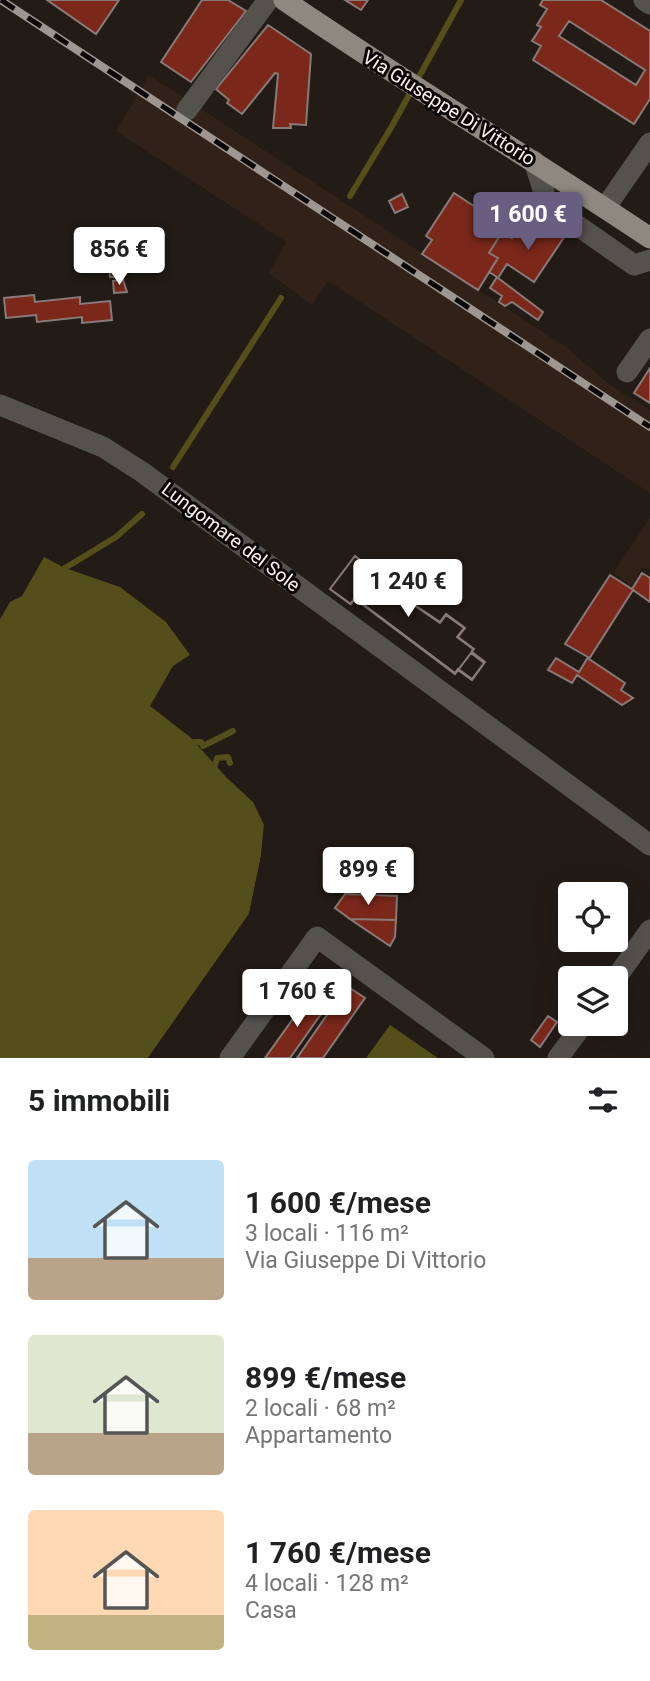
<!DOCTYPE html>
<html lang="it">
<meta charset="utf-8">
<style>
:root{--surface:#fff;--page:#f6f6f6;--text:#202124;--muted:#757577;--accent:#685e82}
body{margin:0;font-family:Roboto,sans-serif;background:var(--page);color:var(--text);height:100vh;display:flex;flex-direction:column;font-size:26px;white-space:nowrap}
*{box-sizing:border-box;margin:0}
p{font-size:23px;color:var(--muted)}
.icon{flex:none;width:38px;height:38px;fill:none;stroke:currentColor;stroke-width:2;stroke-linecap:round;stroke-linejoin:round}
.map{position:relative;height:1058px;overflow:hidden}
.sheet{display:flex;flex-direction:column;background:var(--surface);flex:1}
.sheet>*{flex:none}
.buttons{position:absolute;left:558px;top:882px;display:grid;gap:14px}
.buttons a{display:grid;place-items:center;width:70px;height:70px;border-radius:7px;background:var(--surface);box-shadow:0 7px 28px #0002;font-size:35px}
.price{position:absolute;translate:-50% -60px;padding:0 16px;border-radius:7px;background:#fff;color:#222;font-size:23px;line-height:46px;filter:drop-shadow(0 2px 4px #0008)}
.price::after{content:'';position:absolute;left:50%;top:42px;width:21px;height:16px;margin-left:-10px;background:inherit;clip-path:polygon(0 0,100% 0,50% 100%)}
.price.selected{background:var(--accent);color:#fff}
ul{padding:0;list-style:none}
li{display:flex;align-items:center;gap:21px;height:175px;padding:0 28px}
li span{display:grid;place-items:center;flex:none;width:196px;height:140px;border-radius:7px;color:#555}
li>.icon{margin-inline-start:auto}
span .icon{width:84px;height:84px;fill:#fffc;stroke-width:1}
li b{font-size:30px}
h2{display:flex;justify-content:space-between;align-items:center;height:84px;padding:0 28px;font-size:30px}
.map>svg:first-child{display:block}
.built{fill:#302219}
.water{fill:#544e1b}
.pier{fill:#231b15}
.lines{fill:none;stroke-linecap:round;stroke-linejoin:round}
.stream{stroke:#544e1b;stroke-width:6}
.building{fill:#7b281a;stroke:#877a78;stroke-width:2;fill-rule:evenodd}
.minor{stroke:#55524e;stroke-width:21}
.major{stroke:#8e8880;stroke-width:21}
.rail-casing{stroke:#9d9691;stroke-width:8}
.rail{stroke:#090605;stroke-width:5;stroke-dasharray:16;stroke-linecap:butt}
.labels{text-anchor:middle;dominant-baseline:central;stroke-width:6;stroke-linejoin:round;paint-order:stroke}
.street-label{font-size:19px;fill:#f8f2ee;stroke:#090605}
</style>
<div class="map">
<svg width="650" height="1058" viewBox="0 0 650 1058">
<rect width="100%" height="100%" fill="#231b15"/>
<path class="built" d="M149,75L566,347L610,385L650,410V493L328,281L312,305L269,273L286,242L116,131Z
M650,518V570L642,567L632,586L613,573Z"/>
<path class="water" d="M44,557L65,568L120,587L166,622L190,655L173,666L150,706L190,737L227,778L253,802L264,825L261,856L249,914L148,1058H0V619L10,602L22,596Z
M390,1025L438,1058H366Z"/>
<path class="pier" d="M264,825L268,826L265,856L252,916L152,1058H148L249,914L261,856Z"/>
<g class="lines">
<path class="stream" d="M350,196L392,126L461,0
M173,467L281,298
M65,568L116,537L142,514
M194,742H201L203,746L233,731
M215,765L217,758L228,757L230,763"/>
</g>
<path class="building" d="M47,0H119L96,34Z
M202,0H228L246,11L191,82L161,62Z
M345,0H368L361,10Z
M543,0H601L650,31V99L634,124L533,60L541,46L532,41L541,27L537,25L547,9L540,5ZM569,21L645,70L636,85L559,36Z
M268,25L311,54L306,125L290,124L291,128H273L278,74L275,73L242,114L227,103L229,100L216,89Z
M454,193L483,212L477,221L499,237L489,253L498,258L478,290L422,254L432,240L426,236Z
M402,194L408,207L395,213L389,201Z
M537,200L573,224L534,282L507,264L498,278L543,312L538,320L512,302L505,306L499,302L502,296L490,288L497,277L489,272L498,258L489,253L499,237L503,232L512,238Z
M109,266L119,267L122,277H110Z
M123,280L127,292L114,293L113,281Z
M34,295L35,302L80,297V304L110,301L112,320L82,323V317L37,322L36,315L6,318L4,298Z
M650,368V403L634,393Z
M355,556L374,571L371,576L440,623L446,615L464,628L457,637L473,649L471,653L484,663L472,679L458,669L455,673L355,598L350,604L330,589Z
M355,556L375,571L372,576L440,622L446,614L465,628L458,637L474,649L455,674L355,599L351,604L330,589Z
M642,573L650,578V602L633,590L589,659L625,683L621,690L633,698L622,705L577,675L572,683L548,670L556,658L579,672L588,657L565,644L610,575L632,589Z
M472,652L485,662L472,680L458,670Z
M345,894L397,896L396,920L350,919L335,908Z
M350,919L396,920L395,937L390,946Z
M347,986L365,998L323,1058H297Z
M310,995L326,1007L290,1058H265Z
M548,1016L557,1022L540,1047L531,1040Z"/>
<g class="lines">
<path class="minor" d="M644,0L650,4
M187,110L268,0
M534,161L548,205L634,265L650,260
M605,208L650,143
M627,372L650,339
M0,405L103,447L142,472L650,845
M616,978L650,930
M230,1058L317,937L484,1058
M558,1058L583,1024"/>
<path class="major" d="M284,0C404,82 529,157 650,238"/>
<defs>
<path id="rail" d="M1,0L650,427"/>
</defs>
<use href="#rail" class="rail-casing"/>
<use href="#rail" class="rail"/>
</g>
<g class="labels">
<g class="street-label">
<text transform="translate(449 108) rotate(32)">Via Giuseppe Di Vittorio</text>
<text transform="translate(231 537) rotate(37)">Lungomare del Sole</text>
</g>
</g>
</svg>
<div class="buttons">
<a><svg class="icon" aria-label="locate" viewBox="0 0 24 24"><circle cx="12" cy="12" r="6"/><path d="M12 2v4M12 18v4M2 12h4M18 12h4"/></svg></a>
<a><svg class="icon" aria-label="layers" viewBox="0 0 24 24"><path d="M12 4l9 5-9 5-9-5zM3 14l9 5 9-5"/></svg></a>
</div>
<b class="price selected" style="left:528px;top:252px">1 600 €</b>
<b class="price" style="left:119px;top:287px">856 €</b>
<b class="price" style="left:408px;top:619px">1 240 €</b>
<b class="price" style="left:368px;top:907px">899 €</b>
<b class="price" style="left:297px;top:1029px">1 760 €</b>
</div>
<section class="sheet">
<h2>5 immobili<svg class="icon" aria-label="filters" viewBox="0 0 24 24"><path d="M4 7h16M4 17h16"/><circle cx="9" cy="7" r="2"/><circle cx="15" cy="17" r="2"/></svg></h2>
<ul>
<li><span style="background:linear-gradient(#bfe0f5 70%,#b9a48a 0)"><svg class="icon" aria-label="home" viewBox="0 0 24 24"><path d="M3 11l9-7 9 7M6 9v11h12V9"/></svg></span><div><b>1 600 €/mese</b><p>3 locali · 116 m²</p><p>Via Giuseppe Di Vittorio</p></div></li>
<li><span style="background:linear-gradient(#dfe7d0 70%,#b9a48a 0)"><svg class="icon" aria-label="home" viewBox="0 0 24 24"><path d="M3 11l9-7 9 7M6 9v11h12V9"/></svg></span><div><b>899 €/mese</b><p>2 locali · 68 m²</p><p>Appartamento</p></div></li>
<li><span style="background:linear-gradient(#ffd9b3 75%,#c2b280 0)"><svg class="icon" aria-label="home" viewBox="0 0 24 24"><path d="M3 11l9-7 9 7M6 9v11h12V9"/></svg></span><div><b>1 760 €/mese</b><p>4 locali · 128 m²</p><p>Casa</p></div></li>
</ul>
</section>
